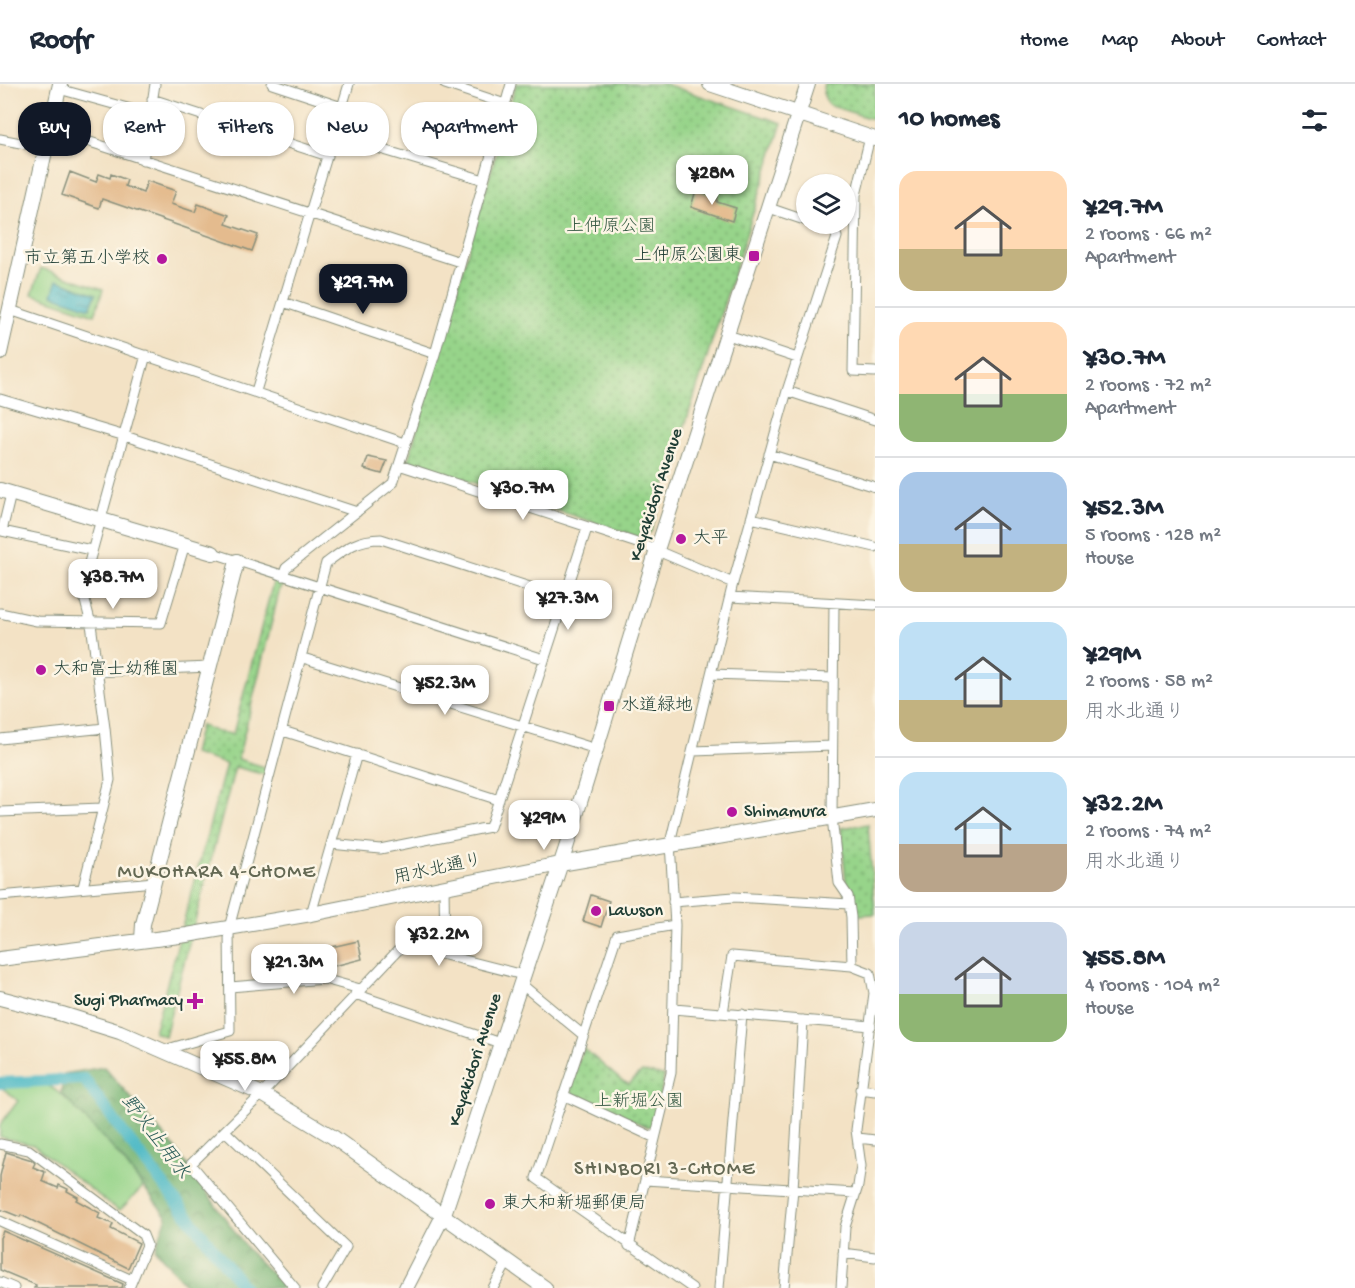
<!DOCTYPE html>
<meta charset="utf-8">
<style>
:root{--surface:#fff;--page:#f6f6f7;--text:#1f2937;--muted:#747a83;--line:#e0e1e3;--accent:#111827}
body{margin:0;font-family:"Gochi Hand","Klee One",sans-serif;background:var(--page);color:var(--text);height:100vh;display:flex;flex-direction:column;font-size:22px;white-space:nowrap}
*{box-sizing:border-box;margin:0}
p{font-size:20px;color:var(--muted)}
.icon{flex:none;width:33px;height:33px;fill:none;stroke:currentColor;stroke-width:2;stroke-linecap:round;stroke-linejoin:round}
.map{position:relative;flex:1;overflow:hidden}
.sheet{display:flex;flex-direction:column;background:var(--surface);width:480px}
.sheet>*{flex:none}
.banner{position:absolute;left:18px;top:18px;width:570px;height:54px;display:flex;gap:12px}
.buttons{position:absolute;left:796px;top:90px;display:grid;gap:12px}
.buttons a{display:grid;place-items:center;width:60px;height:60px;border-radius:50%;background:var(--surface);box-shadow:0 2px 4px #0004;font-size:30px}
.price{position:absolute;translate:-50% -51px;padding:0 14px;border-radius:12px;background:#fff;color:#222;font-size:20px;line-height:39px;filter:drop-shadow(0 2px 3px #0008)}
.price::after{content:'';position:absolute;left:50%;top:36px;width:18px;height:14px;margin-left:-9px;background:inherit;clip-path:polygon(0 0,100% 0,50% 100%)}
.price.active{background:var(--accent);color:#fff}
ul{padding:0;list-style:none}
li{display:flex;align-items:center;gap:18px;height:150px;padding:0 24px}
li+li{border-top:2px solid var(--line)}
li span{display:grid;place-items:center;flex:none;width:168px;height:120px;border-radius:18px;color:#555}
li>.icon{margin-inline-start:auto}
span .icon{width:72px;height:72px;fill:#fffc;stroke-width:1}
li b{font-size:26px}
h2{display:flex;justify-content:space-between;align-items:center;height:72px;padding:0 24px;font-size:26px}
.tag{padding:0 21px;border-radius:24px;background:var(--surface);box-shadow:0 2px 4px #0004;font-size:21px;line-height:54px}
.tag.active{background:var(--accent);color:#fff}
header{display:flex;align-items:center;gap:36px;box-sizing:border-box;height:84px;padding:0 30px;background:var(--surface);border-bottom:2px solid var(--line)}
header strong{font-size:28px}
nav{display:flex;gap:33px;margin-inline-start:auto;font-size:21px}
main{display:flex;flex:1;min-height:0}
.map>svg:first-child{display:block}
.grass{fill:#97d48a;stroke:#5b885f;stroke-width:1.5}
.forest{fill:url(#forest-crowns);stroke:#4c7a55;stroke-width:1.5}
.park{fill:url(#park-dots);stroke:#5b885f;stroke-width:1.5}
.water{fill:url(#water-ripples);stroke:#347a7c;stroke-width:1.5}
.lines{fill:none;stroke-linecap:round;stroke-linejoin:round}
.canal{stroke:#4ab8c5;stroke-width:12}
.building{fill:#e4bb8e}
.street-casing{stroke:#89907c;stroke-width:11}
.secondary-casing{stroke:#89907c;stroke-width:16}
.street{stroke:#fff;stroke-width:9}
.secondary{stroke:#fff;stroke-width:14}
.poi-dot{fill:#b5179e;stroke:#fcf5e5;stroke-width:2}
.labels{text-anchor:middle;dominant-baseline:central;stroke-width:5;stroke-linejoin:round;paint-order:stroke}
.park-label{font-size:18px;fill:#375b45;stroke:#fcf5e5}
.poi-label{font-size:18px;fill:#1f3d34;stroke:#fcf5e5;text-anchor:start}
.street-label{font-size:18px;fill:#1f3d34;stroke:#fcf5e5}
.neighbourhood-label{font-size:20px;letter-spacing:1.5px;fill:#646954;stroke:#fcf5e5}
.water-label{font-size:20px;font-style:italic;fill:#2a5c58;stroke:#fcf5e5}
</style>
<header>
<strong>Roofr</strong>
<nav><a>Home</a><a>Map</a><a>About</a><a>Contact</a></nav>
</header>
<main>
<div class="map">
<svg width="875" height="1204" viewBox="0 0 875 1204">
<defs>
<pattern id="forest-crowns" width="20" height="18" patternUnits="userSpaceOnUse" patternTransform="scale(1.5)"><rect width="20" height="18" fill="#79b676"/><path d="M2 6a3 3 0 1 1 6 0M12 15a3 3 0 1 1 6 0" fill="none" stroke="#639562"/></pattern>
<pattern id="park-dots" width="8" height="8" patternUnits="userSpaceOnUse" patternTransform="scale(1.5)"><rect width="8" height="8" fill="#97d48a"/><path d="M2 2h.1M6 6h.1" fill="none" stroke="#7bad72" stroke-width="1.8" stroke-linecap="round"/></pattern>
<pattern id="water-ripples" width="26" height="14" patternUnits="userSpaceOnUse" patternTransform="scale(1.5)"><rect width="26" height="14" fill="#4ab8c5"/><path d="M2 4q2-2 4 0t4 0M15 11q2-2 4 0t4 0" fill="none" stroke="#3d97a1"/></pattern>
</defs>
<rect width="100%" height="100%" fill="#fcf5e5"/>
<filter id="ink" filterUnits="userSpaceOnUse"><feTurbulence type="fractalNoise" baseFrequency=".0167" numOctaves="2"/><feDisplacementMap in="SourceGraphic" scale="12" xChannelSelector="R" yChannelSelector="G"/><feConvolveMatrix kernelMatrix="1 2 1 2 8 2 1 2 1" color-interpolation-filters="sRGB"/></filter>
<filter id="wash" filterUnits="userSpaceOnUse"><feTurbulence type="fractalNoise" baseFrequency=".008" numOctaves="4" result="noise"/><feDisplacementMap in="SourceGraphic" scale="24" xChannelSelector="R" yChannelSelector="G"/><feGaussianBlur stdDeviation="1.35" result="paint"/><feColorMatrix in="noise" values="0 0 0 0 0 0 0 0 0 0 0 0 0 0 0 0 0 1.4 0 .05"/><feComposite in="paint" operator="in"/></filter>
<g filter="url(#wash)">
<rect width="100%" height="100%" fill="#f3e2c5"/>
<path class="grass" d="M41,184L103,205L95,231L32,210Z
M42,997C83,1023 114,1064 143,1103L119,1127L33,1061L0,1053V1041L18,1017L0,1002Z"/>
<path class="forest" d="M104,983L174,1063L248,1166L285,1204H188L155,1165L167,1133L119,1071L61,1009L64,990Z"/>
<path class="park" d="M516,0H665L782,39L651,447L641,454L408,377Z
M825,0H875V36L828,21L823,9Z
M274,495L287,499L280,504L238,675L268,684L266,691L235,683L165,952L154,948L226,680L193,670L200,641L217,648L233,650Z
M868,740L875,830L857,831L846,798L841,744Z
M583,964L622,997L629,1000L642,988L664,992L654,1041L648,1043L573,1011L570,1004Z"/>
<path class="water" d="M57,196L96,210L90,224L52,211Z"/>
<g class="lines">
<path class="canal" d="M0,999L84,995L130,1058L244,1204"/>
</g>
<g id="blocks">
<path class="building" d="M70,88L96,98L99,90L110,94L111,90L127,96L125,102L143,109L147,97L176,107L171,120L195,128L198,120L229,131L226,140L258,151L252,167L102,115L99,124L62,111Z
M696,106L718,113L717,118L736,124L732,137L691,123Z
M368,373L387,377L382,390L364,385Z
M591,811L609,817L601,843L583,837Z
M358,857L362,875L330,883L327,864Z
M6,1068L32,1076L35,1079L33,1083L45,1088L42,1097L58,1104L59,1101L68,1105L67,1107L78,1113L76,1116L100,1129L98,1134L113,1140L111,1145L139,1159L128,1184L21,1131L20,1133L0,1125V1092Z
M3,1147L123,1200L122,1204H34L36,1201L0,1186V1154Z"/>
</g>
</g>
<g filter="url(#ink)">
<use href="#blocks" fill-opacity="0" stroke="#89907c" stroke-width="1.5"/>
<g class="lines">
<defs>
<path id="street" d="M272,0L342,23
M445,0L505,20
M59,5L149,30
M152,15L328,72
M50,45L460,178
M334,51L484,96
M870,53L856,111L853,287L875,288
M0,55L46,64
M143,76L155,0
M769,124L807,137
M283,218L435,270
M10,226L405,359
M728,251L797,274
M256,307L349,0
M787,307L875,336
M0,315L125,352L357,428
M769,370L875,403
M399,381L646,462L733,499
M11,410L2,447L91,466
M751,434L875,463
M213,469L544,575
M283,492L286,484L393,399L435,270L511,0
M730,513L875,521
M834,519L832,733L839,799L848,812L851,833L852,882L870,889L874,909L856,1046L861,1082L858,1102L845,1143L841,1204
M0,529L37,537L161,539L185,460
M303,574L596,665
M96,588L209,583
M711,590L832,594
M283,647L499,716
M0,655L105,644
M693,667L832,662
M0,728L102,724
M331,760L380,765L490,743L587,444
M444,802L445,871L523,891
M83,803L110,696L105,644L91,540L83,509L84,497L146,271
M0,812L154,798
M673,818L734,813L849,820
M311,830L357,670
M675,841L617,851L536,1094L692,1204
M520,899L582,950
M230,903L324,895L360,905
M355,910L500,959
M674,925L871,942
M723,929L732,872L852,882
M164,966L230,947L229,844L326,479C345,465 357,455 381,455L564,514
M860,1005L875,1007
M563,1011L655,1054
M225,1047L346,1163L322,1204
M858,1054L875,1056
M0,1060L29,1066L143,1151L147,1161L129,1204
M645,1096L855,1109
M0,1137L132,1196
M629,1162L671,989L675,841L670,759L733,499L787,307L837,153L834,146L814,140
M843,1169L875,1173
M0,1198L14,1204
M295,1204L191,1080L262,1010L403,861L445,871
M493,1204L508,1177
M719,1204L742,930
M784,1204L793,1105L803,936"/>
<path id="secondary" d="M710,0L875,55
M0,269L60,0
M0,406L213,469
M142,855L143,840L237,477
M0,875L187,851L311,830L560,780L875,726
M0,914L62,930L120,948L262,1010L333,1053L545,1204
M406,1204L444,1130L566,764L657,466L808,0"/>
</defs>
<use href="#street" class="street-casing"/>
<use href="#secondary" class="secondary-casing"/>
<use href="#street" class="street"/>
<use href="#secondary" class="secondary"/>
</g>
</g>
<g class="poi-dot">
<rect x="748" y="166" width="12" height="12" rx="3"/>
<circle cx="162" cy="175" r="6"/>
<circle cx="681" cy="455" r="6"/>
<circle cx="41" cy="586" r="6"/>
<rect x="603" y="616" width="12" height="12" rx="3"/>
<circle cx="732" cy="728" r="6"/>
<circle cx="596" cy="827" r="6"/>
<path d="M192 908h6v6h6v6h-6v6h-6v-6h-6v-6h6z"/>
<circle cx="490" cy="1120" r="6"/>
</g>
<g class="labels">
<g class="park-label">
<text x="611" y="143">上仲原公園</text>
<text x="639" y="1018">上新堀公園</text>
</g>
<g class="poi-label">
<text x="742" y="172" text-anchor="end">上仲原公園東</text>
<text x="150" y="175" text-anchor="end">市立第五小学校</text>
<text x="693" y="455">大平</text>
<text x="53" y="586">大和富士幼稚園</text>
<text x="621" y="622">水道緑地</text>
<text x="744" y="728">Shimamura</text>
<text x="608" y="827">Lawson</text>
<text x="183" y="917" text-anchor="end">Sugi Pharmacy</text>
<text x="502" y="1120">東大和新堀郵便局</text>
</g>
<g class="street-label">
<text transform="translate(657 411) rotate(-72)">Keyakidori Avenue</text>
<text transform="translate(438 786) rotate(-12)">用水北通り</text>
<text transform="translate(476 976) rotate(-72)">Keyakidori Avenue</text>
</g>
<g class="neighbourhood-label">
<text x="217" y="789">MUKOHARA 4-CHOME</text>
<text x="665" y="1086">SHINBORI 3-CHOME</text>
</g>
<g class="water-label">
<text transform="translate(154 1054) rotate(53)">野火止用水</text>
</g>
</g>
</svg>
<div class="buttons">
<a><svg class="icon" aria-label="layers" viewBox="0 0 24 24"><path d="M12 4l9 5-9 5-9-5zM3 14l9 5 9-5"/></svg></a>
</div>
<b class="price" style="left:712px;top:122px">¥28M</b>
<b class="price active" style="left:363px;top:231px">¥29.7M</b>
<b class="price" style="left:523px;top:437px">¥30.7M</b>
<b class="price" style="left:113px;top:526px">¥38.7M</b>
<b class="price" style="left:568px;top:547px">¥27.3M</b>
<b class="price" style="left:445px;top:632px">¥52.3M</b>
<b class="price" style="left:544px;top:767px">¥29M</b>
<b class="price" style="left:439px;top:883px">¥32.2M</b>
<b class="price" style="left:294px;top:911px">¥21.3M</b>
<b class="price" style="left:245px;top:1008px">¥55.8M</b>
<div class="banner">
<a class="tag active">Buy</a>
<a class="tag">Rent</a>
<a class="tag">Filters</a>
<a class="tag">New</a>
<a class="tag">Apartment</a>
</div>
</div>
<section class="sheet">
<h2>10 homes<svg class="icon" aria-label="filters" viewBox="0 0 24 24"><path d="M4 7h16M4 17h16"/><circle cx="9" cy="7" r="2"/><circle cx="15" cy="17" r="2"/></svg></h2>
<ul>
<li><span style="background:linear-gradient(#ffd9b3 65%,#c2b280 0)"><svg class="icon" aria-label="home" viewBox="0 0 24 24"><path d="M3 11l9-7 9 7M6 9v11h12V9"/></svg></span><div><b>¥29.7M</b><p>2 rooms · 66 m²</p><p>Apartment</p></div></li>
<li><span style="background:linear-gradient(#ffd9b3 60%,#8fb573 0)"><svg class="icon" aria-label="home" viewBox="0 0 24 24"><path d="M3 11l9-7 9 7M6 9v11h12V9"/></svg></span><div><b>¥30.7M</b><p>2 rooms · 72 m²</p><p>Apartment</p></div></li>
<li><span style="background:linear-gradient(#a9c7e8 60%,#c2b280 0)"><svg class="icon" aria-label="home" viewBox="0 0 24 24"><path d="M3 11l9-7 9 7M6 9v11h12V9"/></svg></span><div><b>¥52.3M</b><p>5 rooms · 128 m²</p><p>House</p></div></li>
<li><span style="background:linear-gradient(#bfe0f5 65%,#c2b280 0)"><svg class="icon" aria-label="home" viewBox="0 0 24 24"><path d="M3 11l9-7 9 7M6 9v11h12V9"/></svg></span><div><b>¥29M</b><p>2 rooms · 58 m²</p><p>用水北通り</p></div></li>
<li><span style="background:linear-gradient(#bfe0f5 60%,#b9a48a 0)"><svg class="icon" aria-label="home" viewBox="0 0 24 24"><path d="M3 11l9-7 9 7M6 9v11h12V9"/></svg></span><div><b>¥32.2M</b><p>2 rooms · 74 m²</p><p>用水北通り</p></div></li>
<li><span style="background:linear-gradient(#c9d6e8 60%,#8fb573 0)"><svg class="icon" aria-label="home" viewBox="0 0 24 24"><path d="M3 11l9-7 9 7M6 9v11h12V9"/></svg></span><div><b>¥55.8M</b><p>4 rooms · 104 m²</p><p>House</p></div></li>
</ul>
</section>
</main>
